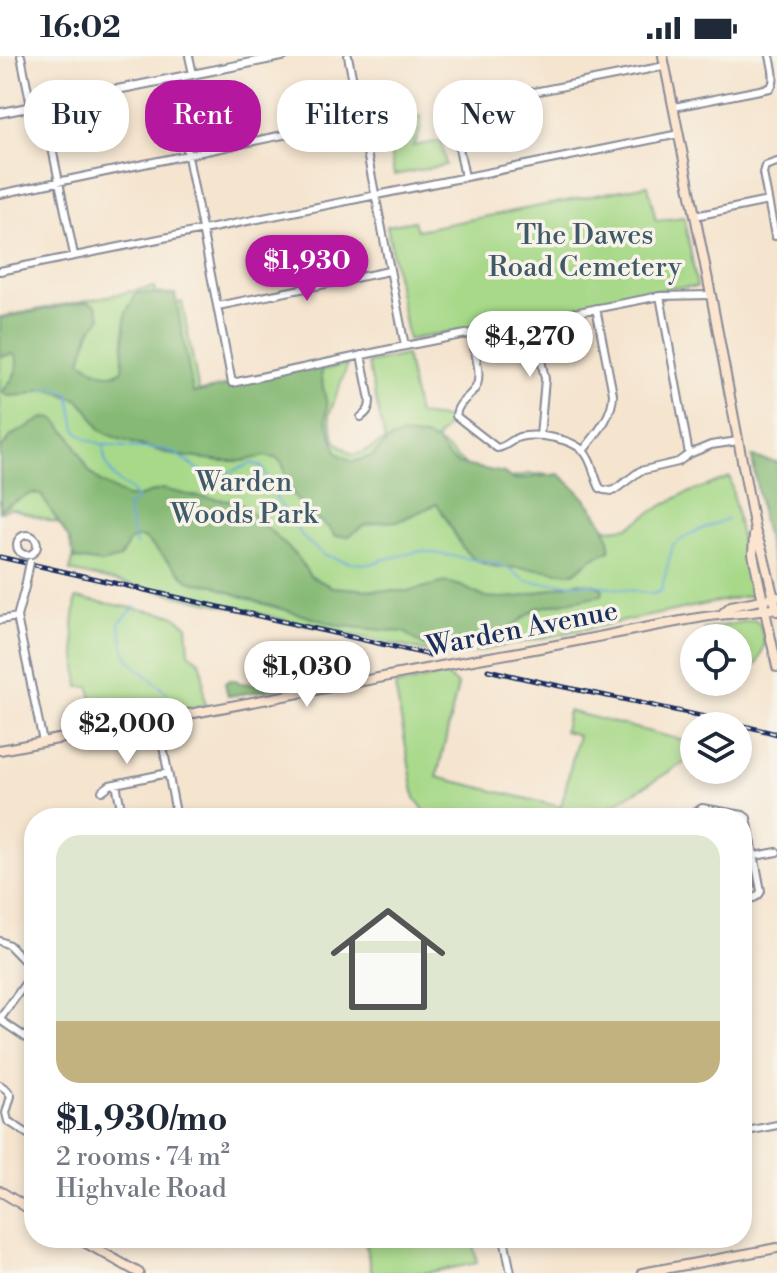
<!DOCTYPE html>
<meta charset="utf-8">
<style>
:root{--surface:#fff;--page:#f2f2f3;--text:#1f2937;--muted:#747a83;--accent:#b5179e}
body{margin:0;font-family:"Libre Bodoni",serif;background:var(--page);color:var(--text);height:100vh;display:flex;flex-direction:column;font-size:30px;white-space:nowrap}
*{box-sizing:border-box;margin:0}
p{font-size:26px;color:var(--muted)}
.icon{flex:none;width:44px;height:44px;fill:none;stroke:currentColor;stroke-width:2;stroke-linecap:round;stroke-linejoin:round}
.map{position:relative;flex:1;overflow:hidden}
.panel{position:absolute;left:24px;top:752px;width:728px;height:440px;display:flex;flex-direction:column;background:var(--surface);border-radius:32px;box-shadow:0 4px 12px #0003}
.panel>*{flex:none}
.top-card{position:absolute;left:24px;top:24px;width:730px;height:72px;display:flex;gap:16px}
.fabs{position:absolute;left:680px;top:568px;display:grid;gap:16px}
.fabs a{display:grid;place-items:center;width:72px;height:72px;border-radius:50%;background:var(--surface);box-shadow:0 4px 12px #0003;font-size:40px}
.price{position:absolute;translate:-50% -68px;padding:0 18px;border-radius:28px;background:#fff;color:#222;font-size:26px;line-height:52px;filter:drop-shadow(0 2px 4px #0008)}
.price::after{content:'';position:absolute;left:50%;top:48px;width:24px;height:18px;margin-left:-12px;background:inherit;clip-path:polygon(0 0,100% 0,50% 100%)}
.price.on{background:var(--accent);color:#fff}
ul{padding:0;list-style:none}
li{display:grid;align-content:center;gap:16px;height:424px;padding:0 32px}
li span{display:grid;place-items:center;height:248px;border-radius:24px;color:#555}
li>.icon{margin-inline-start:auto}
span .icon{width:144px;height:144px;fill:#fffc;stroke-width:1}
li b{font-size:34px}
.pill{padding:0 28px;border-radius:32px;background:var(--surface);box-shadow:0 4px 12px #0003;font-size:28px;line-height:72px}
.pill.on{background:var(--accent);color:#fff}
.status{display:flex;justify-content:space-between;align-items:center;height:56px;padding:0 40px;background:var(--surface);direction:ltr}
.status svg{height:22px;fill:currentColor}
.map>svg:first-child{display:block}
.green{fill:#a7d989;stroke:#618474;stroke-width:2}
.forest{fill:#85b975;stroke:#50746a;stroke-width:2}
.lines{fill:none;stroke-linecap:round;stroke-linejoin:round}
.stream{stroke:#66a7d9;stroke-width:2}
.minor-casing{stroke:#888a96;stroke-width:10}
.tertiary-casing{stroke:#888a96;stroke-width:11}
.secondary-casing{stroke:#888a96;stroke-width:12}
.minor{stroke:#fff;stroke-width:6}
.tertiary{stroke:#fff;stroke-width:7}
.secondary{stroke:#fce5cf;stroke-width:8}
.rail-casing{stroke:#1b2f5e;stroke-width:5}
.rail{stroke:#f7f3e8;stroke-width:2;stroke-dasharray:6;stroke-linecap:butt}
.minor-bridge-casing{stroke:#888a96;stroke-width:10;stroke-linecap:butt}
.minor-bridge{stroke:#fff;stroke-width:6}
.labels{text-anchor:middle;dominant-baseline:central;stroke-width:7;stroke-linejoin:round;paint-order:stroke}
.park-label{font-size:28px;fill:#3e5a69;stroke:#f7f3e8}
.street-label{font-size:28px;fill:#1b2f5e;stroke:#f7f3e8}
</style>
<div class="status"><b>16:02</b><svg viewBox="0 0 49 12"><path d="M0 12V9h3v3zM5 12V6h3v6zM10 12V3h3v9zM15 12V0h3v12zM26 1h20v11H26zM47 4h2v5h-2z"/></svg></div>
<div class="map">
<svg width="777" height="1217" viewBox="0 0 777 1217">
<rect width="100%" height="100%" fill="#f7f3e8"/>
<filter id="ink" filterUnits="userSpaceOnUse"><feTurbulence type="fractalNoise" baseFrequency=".0125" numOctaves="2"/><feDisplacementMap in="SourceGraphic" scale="16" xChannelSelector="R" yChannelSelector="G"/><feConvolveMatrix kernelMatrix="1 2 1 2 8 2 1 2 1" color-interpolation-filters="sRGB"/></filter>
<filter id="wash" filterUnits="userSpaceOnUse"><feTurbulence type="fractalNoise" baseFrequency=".006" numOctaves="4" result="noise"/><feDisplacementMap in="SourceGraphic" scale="32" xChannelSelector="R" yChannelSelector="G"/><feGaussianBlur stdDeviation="1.8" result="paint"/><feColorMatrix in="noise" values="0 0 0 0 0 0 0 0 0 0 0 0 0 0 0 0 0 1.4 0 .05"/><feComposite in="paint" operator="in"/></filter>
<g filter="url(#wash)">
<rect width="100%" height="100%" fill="#f5e4ce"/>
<path class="green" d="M420,60C423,70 418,82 413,90L441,85L446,109L394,119L385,65Z
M648,129L656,165L684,161L697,231H676L408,284L387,170L414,165L417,174Z
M154,231L158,251L182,246L200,342L348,308L329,359L335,385L353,399L364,396L385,385L368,307L406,299L418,359L451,363L452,365L436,384L471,414L489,422H512L528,418H546L555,421L583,462L610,473L629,471L648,458L682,439L730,421L751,539L450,601L70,515L80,474L10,452L0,456V261Z
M76,542L173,559L187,569L189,597C193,600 197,602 200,606C206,616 201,637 206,649L82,671L80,657H93L90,631H79L73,570Z
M754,564L760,568L765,587L758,607L749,616H742L744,604L738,602V582H703L704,573Z
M445,619L458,629L437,721L561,751L578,679L564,675L568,655L694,687V701L606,753L549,762H430L415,742L395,630Z
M396,1182H472L477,1207L425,1217H372L365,1188Z"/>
<path class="forest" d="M137,237L175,238L193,337L321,309L323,331L327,349L326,363L337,397L353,406L372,400L389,384L401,379L425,381L437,386L447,400L458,408L504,417L513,424L559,418C578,433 612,468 610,494L591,503L574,517C561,517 550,514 537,513C510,510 480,517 462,491C453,477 447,462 437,448L399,465L380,466L363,470L349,480H335L329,472L306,455L295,441L287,425L283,409L278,403L265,400L242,405H222L173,399L116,382L100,374L89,355L77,343L53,335L45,333L26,339L8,340L2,336C12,325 20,315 16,300L12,298L0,301V262L87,245L96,249L101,261L90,275L81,305C95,314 106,323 122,315L126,256Z
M44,362L55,363L71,381L89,415L99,425L127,441H137L162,433L194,440L233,445L243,449L297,500L310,520L332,531L385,535H409L446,526L461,530L484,541L500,542L519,541L578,526L593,528L603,533L602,539L537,552L499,580L468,593L441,598L421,588L404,576L340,570L264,548L223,534L215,529L194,527L186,522L144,482H138L130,484L120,502L102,507L75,503L69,483L41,439L32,437L0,453V394L12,379Z
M752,401L777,406V524L762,462Z
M267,598C291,615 321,613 349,610L346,613L273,633L228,640L225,627L230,624H236L240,627L254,628L258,623L263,600Z"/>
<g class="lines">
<path class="stream" d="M42,335L56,331L69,338C72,347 74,369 77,375C92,395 144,390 167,394C182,397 191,415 210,417C226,420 239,413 252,407L262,411L267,420L270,433L304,483L324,499L351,507L371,508L385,503L421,495L490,506L508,512L526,525L543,527L591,528L653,538L661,535L673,489L692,477L727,463
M104,388C102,401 109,417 119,426C128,433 135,433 136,445L127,451L136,490
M775,452L777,451
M135,551L119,567L125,596L130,605L167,637"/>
</g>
</g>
<g filter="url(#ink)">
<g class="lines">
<defs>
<path id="minor" d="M21,0L31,50
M189,0L193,18
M348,0L405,290
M173,23L232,327L405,290L660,240L711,239
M43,48L74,199
M674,51L770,32C777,25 772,10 770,0
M777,106L765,110L763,117L775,180H777
M465,121L453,62V57L458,51L665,10
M0,138L360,63
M695,160L768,145
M0,215L679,78
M660,240L689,398
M218,250L389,215
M533,264L545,323L540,380
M471,278C473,292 482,314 477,329C472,341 457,345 456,360L497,392C506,391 511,384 519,381C537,377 573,382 585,397C593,407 594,421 600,432L604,434L613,435L640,415L678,406L689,398L711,389L738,385
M361,361C368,356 370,352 370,344L361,299
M583,395C596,378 613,360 613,338L596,252
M17 489a10 10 0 1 1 20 0a10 10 0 1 1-20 0Z
M25,531L17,561L43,686
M0,564L17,561
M158,665L177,762
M116,728L123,762
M102,735L110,729L168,717
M687,762L702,752L743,759L747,762L761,835C758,843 750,843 742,844
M755,800L777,796
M0,885L9,889L34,915
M0,963L34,915
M0,964L34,987
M0,1029L7,1034L11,1040L6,1057L8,1065L34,1082
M742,1051L747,1075
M742,1076L777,1069
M504,1182L511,1217"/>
<path id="tertiary" d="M0,57L284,0"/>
<path id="secondary" d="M663,0L711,239L755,474L763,497L777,555
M754,479L753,498L777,611
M723,557L731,550L777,541
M0,694L478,603C552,591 624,575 698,562C724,557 750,558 777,552
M0,1135L34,1156
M77,1182L139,1217
M642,1217L777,1192"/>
</defs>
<use href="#minor" class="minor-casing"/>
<use href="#tertiary" class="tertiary-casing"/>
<use href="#secondary" class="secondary-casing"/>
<use href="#minor" class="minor"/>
<use href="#tertiary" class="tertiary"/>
<use href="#secondary" class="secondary"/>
<defs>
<path id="rail" d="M0,501L430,599
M488,614C584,637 681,653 777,678"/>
</defs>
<use href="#rail" class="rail-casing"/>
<use href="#rail" class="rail"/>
<defs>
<path id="minor-bridge" d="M25,531L30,506"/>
</defs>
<use href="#minor-bridge" class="minor-bridge-casing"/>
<use href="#minor-bridge" class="minor-bridge"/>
</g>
</g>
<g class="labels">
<g class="park-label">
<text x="585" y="179">The Dawes<tspan x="585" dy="32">Road Cemetery</tspan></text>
<text x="244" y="426">Warden<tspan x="244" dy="32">Woods Park</tspan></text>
</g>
<g class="street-label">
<text transform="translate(522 573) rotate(-11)">Warden Avenue</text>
</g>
</g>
</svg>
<div class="fabs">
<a><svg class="icon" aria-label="locate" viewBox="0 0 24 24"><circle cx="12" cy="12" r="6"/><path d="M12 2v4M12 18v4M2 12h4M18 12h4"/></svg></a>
<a><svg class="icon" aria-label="layers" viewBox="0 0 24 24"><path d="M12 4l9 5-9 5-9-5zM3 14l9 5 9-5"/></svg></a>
</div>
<b class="price on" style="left:307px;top:247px">$1,930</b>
<b class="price" style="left:530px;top:323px">$4,270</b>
<b class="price" style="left:307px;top:653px">$1,030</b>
<b class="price" style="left:127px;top:710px">$2,000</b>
<div class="top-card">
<a class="pill">Buy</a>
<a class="pill on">Rent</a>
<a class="pill">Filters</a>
<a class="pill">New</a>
</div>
<section class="panel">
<ul>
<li><span style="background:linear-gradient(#dfe7d0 75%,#c2b280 0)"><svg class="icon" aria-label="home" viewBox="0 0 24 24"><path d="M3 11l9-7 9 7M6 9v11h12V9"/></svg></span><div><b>$1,930/mo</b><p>2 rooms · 74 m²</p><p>Highvale Road</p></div></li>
</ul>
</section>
</div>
